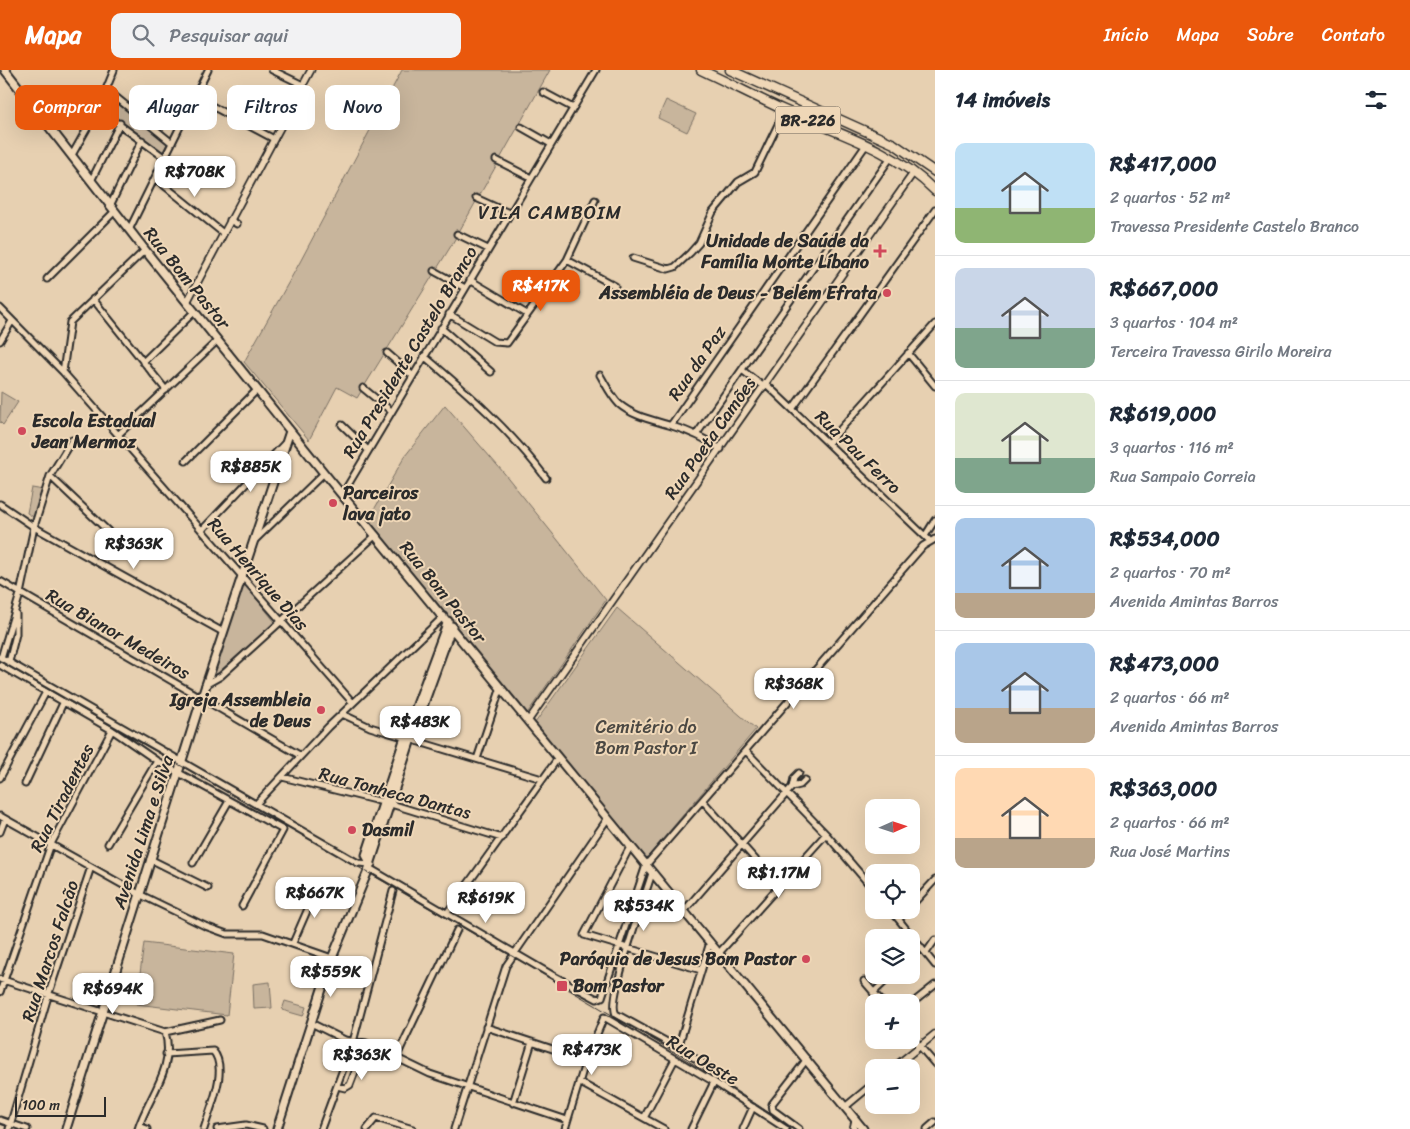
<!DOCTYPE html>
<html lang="pt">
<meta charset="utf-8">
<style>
:root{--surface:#fff;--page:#f2f2f3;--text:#1f2937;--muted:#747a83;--line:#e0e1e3;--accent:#ea580c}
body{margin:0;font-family:Sriracha,sans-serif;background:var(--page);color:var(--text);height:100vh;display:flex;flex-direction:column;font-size:19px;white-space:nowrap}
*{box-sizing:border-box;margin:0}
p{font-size:16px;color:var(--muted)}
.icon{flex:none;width:28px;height:28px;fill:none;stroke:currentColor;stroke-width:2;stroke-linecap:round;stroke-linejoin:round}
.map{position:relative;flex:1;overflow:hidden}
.sheet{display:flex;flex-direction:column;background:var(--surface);width:475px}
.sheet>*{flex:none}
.banner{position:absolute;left:15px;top:15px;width:475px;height:45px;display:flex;gap:10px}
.needle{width:32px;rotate:87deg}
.tools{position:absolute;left:865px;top:729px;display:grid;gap:10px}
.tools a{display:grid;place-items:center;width:55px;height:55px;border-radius:10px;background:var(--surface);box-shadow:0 5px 20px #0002;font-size:25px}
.scale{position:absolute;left:15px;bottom:12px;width:91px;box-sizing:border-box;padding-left:5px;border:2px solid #2b2b2b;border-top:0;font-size:14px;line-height:18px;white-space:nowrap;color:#2b2b2b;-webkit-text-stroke:4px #efd7b7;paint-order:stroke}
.price{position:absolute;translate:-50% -42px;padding:0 11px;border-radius:10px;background:#fff;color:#222;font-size:16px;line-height:32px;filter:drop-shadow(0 1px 2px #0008)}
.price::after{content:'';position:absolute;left:50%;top:30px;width:15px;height:11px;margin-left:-8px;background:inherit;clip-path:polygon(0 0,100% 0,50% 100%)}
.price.current{background:var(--accent);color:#fff}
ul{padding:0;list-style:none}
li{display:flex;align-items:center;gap:15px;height:125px;padding:0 20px}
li+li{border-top:1px solid var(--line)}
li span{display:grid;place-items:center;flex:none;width:140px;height:100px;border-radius:10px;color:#555}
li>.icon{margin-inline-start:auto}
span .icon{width:60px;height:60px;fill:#fffc;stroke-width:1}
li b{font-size:21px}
h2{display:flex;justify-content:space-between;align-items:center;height:60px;padding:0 20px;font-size:21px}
.pill{padding:0 18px;border-radius:10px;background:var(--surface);box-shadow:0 5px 20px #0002;font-size:18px;line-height:45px}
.pill.current{background:var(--accent);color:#fff}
header{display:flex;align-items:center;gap:30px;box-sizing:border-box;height:70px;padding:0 25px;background:var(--accent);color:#fff}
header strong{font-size:24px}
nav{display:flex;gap:28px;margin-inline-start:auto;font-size:18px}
.search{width:350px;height:45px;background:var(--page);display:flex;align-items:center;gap:12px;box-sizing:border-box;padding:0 18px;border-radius:10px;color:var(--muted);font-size:19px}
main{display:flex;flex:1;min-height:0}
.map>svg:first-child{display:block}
.green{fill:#c8b59c;stroke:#7a7064}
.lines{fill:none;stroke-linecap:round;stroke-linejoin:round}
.minor-casing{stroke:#2b2b2b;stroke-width:9}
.tertiary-casing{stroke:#2b2b2b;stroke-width:9}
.secondary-casing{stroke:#2b2b2b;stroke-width:11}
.primary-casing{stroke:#2b2b2b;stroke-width:11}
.minor{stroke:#efd7b7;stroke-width:5}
.tertiary{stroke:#efd7b7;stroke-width:5.5}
.secondary{stroke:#efd7b7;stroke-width:7}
.primary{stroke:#efd7b7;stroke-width:8}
.tram{stroke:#2b2b2b;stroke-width:1}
.poi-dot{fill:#d1495b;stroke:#efd7b7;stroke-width:2}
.labels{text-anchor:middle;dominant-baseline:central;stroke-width:4;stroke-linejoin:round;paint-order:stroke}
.shield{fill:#efd7b7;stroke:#665f55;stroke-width:1}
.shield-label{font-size:16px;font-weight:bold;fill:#2b2b2b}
.poi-label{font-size:18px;font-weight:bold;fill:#2b2b2b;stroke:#efd7b7;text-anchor:end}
.street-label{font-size:18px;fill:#2b2b2b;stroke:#efd7b7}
.park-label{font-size:18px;fill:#4a4742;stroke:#efd7b7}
.neighbourhood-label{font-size:19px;letter-spacing:1px;fill:#2b2b2b;stroke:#efd7b7}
</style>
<header>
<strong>Mapa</strong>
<div class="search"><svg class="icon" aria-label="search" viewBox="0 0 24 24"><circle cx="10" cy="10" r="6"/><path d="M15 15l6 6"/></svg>Pesquisar aqui</div>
<nav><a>Início</a><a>Mapa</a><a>Sobre</a><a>Contato</a></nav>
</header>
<main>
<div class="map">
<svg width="935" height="1059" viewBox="0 0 935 1059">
<rect width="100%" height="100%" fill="#e7d0b1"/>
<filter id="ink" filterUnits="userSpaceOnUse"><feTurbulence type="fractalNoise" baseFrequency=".02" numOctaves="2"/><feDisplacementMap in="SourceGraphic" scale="10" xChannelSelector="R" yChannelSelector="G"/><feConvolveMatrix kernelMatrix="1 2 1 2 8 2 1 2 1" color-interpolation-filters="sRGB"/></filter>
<g filter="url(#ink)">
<path class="green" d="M402,0H550L451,176L357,328L337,317L309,370L244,292L300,192Z
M106,25L168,72L162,83L101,36Z
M666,30L696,44L687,62L658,48Z
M1,322L18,332L3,355L0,352Z
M445,335L504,403L606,530L526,645L368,450L405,386Z
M32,418L44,420L35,448L27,443Z
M243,512L275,552L213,607Z
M617,538L756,659L645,790L535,653Z
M144,873L234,884L227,945L136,934Z
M270,912L272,938L254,939L253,914Z
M285,931L306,937L303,946L282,940Z"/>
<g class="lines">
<defs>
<path id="minor" d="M272,0L303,15
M106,19L172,73
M543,22L573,38
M195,27L274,69
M98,39L165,88
M521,57L551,74
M72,85L98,39L114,0
M496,90L531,108
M155,108L223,163
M91,111L120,53
M476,128L509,143
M110,136L142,70
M230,150L237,154
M129,160L208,0
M457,164L488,179
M633,188L668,199L675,197L690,183L699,173L713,142L738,112L755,102L785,40
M567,190L615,216
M434,201L465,218
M47,209L115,141
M470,210L527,244
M552,211L575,223
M93,229L166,320
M0,238L63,302L353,633
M449,244L495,272L507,273L567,190L595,130
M441,258L491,302
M0,271L12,251
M387,283L412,305
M908,283L935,316
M424,286C469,324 511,361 546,408
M143,292L195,241
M742,300L764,317
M63,302L70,252L145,180
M600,305C606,315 611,326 619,334C634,347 654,350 672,356C689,361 706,369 721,379
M766,314L930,471
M363,318L391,341
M793,338L935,140
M342,355L368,380
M671,355L866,75
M118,365L218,270
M696,365L891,87
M828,373L935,254
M186,391L257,320
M50,406L108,461
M342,425L596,0
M0,434L34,457L223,562
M202,460L284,374
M925,466L935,450
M254,471L324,403
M0,511L301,686
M0,587L358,793L371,794
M1,588L20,524L34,457L50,406L72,370
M9,592L16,564V544
M0,595L112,660L157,691L283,760L242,836
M205,615L221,606L376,465
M342,644L370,657L542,709
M746,681L826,764L874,820
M477,689L501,617
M282,707L391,734L502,768
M0,708L46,622
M25,714L64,631
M792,717L800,715L805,710
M703,731L778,815
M256,734L328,657L444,546
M0,746L139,824L205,856L227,864H263L332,888
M0,762L5,749
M108,774L157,691
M631,775L584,865L701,900
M150,789L208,818
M193,793L229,731
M369,798L552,905L597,929L602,927
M652,803C646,824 606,931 616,944L678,978
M911,836L935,810
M891,840L935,895
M684,841L792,717L794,708L799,703
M447,843L558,688
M899,849L907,840
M710,872L678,978L711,998
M293,873L317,818
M719,883L826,764
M926,883L935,870
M911,887L921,877
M0,909L165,962L220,950
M864,911L882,932
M0,922L51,774L112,660
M873,923L892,905
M602,927L646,795L923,476L935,469
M911,934L935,915
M311,953L345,970L366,973L430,1004L567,1050
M486,957L586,990
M911,966L935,994
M166,984L213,981C229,999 210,1038 204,1059
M396,988L457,860
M579,1012L664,1059
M337,1016L345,1018L350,1015L366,973
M513,1033L532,972
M644,1048L675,989
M0,1050L27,1059
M139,1056L147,1059
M9,1059L49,923L91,797
M138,1059C148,1027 176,998 165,962
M217,1059L246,1055L263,1059
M321,1059L353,972L393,821
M367,1059L376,1048L413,1059
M454,1059L506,896L608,748
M565,1059L586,990L604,947L714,1012L786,1059
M691,1059L714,1012
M743,1059L753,1037
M799,1059L773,1040L772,1034L807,989
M927,1059L935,1052"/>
<path id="tertiary" d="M187,232L311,0
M528,651L914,102
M893,998L935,964
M845,1037L874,1013
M853,1059L855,1051"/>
<path id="secondary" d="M5,0L145,180L324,403L863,1059
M371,794L366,785L405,667L448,551
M66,1059L202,627L290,361
M277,1059L332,888L368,801L411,669L452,556"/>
<path id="primary" d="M701,0C729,13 756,27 784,40C836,63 894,79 935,121
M730,0L894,74L935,102"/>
</defs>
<use href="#minor" class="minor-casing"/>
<use href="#tertiary" class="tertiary-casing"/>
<use href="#secondary" class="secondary-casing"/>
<use href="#primary" class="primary-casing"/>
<use href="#minor" class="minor"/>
<use href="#tertiary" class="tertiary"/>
<use href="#secondary" class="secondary"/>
<use href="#primary" class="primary"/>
<path class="tram" d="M0,592C176,694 354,793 529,896C618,949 708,1000 793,1059"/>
</g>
</g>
<g class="poi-dot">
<path d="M877.5 173.5h5v5h5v5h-5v5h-5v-5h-5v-5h5z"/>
<circle cx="887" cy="223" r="5"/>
<circle cx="22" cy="361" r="5"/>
<circle cx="333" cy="433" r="5"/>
<circle cx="321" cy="640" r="5"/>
<circle cx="352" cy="760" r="5"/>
<circle cx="806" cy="889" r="5"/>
<rect x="556" y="910" width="12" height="12" rx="2.5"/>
</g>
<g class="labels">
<rect class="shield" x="775.5" y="36.5" width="65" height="27" rx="4"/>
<g class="shield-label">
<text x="808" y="50">BR-226</text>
</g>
<g class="poi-label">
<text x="869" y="171">Unidade de Saúde da<tspan x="869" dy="21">Família Monte Líbano</tspan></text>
<text x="877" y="223">Assembléia de Deus - Belém Efrata</text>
<text x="32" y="351" text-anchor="start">Escola Estadual<tspan x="32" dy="21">Jean Mermoz</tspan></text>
<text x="343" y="423" text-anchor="start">Parceiros<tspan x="343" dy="21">lava jato</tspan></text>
<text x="311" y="630">Igreja Assembleia<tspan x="311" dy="21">de Deus</tspan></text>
<text x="362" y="760" text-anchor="start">Dasmil</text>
<text x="796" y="889">Paróquia de Jesus Bom Pastor</text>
<text x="573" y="916" text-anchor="start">Bom Pastor</text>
</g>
<g class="street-label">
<text transform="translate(187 208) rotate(51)">Rua Bom Pastor</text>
<text transform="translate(410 282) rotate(-59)">Rua Presidente Castelo Branco</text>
<text transform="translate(697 293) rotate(-55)">Rua da Paz</text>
<text transform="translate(710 368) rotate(-55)">Rua Poeta Camões</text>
<text transform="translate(858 382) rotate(44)">Rua Pau Ferro</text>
<text transform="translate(258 504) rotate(49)">Rua Henrique Dias</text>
<text transform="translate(443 522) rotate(51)">Rua Bom Pastor</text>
<text transform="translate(118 564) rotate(30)">Rua Bianor Medeiros</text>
<text transform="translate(395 723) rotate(15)">Rua Tonheca Dantas</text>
<text transform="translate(62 728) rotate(-63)">Rua Tiradentes</text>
<text transform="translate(143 762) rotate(-72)">Avenida Lima e Silva</text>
<text transform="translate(50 881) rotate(-72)">Rua Marcos Falcão</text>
<text transform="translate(703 990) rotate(31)">Rua Oeste</text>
</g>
<g class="park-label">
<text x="646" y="657">Cemitério do<tspan x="646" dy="21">Bom Pastor I</tspan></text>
</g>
<g class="neighbourhood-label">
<text x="550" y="142">VILA CAMBOIM</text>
</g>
</g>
</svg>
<div class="tools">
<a><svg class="needle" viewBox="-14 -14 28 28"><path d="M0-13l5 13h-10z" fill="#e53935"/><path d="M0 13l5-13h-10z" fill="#747a83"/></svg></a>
<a><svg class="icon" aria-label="locate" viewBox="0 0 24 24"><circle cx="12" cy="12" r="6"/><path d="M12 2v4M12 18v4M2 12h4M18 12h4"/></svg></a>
<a><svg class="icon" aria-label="layers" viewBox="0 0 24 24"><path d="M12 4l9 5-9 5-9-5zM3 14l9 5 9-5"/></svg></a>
<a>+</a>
<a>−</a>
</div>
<div class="scale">100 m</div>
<b class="price" style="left:195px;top:128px">R$708K</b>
<b class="price current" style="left:541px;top:242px">R$417K</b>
<b class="price" style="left:251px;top:423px">R$885K</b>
<b class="price" style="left:134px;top:500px">R$363K</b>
<b class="price" style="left:794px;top:640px">R$368K</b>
<b class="price" style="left:420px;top:678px">R$483K</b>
<b class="price" style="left:779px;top:829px">R$1.17M</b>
<b class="price" style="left:315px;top:849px">R$667K</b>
<b class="price" style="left:486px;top:854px">R$619K</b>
<b class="price" style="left:644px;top:862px">R$534K</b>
<b class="price" style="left:331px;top:928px">R$559K</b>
<b class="price" style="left:113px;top:945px">R$694K</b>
<b class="price" style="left:592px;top:1006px">R$473K</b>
<b class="price" style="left:362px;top:1011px">R$363K</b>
<div class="banner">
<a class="pill current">Comprar</a>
<a class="pill">Alugar</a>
<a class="pill">Filtros</a>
<a class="pill">Novo</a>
</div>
</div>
<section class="sheet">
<h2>14 imóveis<svg class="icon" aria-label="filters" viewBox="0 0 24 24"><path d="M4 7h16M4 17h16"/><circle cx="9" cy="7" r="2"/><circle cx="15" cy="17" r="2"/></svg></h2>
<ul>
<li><span style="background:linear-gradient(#bfe0f5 65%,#8fb573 0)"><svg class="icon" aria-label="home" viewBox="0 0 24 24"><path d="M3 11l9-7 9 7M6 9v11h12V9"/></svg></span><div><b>R$417,000</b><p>2 quartos · 52 m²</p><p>Travessa Presidente Castelo Branco</p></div></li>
<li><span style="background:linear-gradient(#c9d6e8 60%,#7fa58c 0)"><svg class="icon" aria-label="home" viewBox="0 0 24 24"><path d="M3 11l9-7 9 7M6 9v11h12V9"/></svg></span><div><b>R$667,000</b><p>3 quartos · 104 m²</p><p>Terceira Travessa Girilo Moreira</p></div></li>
<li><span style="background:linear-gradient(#dfe7d0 65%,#7fa58c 0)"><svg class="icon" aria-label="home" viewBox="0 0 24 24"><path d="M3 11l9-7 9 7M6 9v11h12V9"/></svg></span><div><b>R$619,000</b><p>3 quartos · 116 m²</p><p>Rua Sampaio Correia</p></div></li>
<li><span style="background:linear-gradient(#a9c7e8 75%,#b9a48a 0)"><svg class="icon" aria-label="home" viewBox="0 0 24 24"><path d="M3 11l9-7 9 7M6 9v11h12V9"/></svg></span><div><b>R$534,000</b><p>2 quartos · 70 m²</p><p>Avenida Amintas Barros</p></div></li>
<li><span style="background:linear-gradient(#a9c7e8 65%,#b9a48a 0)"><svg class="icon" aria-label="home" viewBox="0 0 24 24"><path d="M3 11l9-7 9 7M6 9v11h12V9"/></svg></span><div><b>R$473,000</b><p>2 quartos · 66 m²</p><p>Avenida Amintas Barros</p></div></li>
<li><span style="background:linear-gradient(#ffd9b3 70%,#b9a48a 0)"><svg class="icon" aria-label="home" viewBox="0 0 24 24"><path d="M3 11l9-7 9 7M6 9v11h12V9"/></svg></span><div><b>R$363,000</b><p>2 quartos · 66 m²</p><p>Rua José Martins</p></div></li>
</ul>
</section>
</main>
